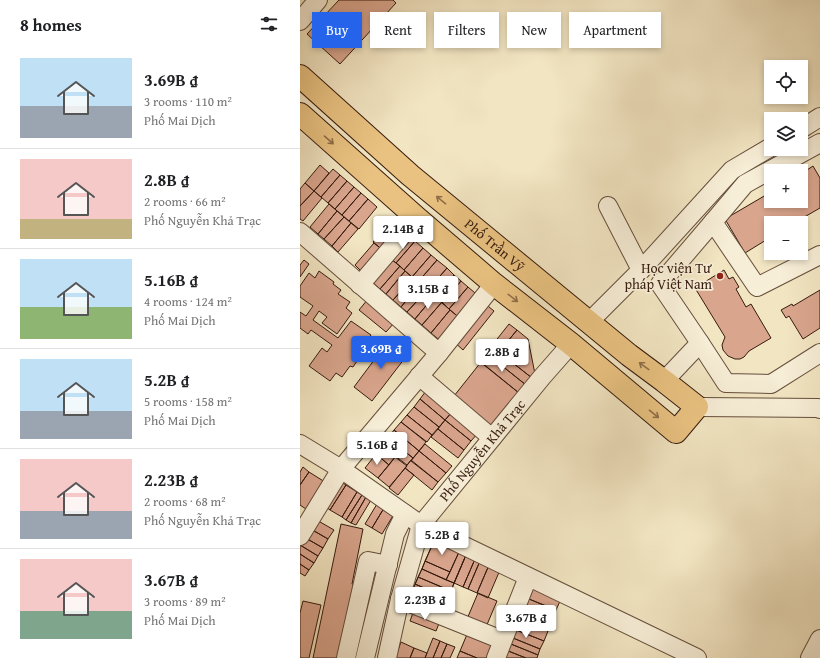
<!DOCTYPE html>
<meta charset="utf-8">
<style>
:root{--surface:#fff;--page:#f6f6f6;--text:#202124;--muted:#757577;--line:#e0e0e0;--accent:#2563eb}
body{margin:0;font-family:"Gentium Book Plus",serif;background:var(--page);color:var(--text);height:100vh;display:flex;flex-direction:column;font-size:15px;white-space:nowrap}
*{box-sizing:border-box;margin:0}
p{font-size:13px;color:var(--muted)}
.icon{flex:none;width:22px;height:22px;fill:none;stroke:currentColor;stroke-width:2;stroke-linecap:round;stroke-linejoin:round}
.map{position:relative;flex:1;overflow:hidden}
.drawer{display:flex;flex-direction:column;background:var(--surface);width:300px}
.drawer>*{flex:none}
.banner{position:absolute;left:12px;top:12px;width:380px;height:36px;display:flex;gap:8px}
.controls{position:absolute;left:464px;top:60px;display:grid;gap:8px}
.controls a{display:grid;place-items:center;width:44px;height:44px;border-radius:0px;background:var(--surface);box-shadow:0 2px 6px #0003;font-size:20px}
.price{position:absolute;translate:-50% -34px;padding:0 9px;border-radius:4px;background:#fff;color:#222;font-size:13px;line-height:26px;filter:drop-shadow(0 1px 2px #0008)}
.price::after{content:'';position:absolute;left:50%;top:24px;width:12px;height:9px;margin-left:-6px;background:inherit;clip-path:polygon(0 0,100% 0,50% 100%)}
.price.current{background:var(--accent);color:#fff}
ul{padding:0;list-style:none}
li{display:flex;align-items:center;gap:12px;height:100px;padding:0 20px}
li+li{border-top:1px solid var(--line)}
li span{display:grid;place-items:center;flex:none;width:112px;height:80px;border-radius:0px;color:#555}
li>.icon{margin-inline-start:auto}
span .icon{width:48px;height:48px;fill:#fffc;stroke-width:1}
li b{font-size:17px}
h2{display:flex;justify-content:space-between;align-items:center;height:48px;padding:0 20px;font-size:17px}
.tag{padding:0 14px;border-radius:0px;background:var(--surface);box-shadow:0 2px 6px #0003;font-size:14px;line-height:36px}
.tag.current{background:var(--accent);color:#fff}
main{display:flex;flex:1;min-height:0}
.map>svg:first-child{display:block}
.building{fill:#d9a58d;stroke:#361b0f}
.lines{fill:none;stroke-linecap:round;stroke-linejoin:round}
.minor-casing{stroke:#654e3c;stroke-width:20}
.major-casing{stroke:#361b0f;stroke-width:24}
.minor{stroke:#f7eed7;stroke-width:18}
.major{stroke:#e9c281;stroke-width:22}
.oneway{stroke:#906e48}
.poi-dot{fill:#8f2418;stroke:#f7eed7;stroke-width:1.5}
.labels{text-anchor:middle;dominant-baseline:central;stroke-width:3.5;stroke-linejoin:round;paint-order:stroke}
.street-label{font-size:14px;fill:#361b0f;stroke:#f7eed7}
.poi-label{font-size:14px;fill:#361b0f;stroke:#f7eed7;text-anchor:end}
</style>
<main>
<section class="drawer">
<h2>8 homes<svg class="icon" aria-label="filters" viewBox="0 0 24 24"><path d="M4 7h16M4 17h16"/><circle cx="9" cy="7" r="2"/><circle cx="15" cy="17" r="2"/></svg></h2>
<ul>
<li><span style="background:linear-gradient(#bfe0f5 60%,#9aa5b1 0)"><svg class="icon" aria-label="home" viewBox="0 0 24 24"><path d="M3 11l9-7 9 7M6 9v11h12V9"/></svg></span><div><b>3.69B ₫</b><p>3 rooms · 110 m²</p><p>Phố Mai Dịch</p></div></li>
<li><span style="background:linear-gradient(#f6c9c9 75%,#c2b280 0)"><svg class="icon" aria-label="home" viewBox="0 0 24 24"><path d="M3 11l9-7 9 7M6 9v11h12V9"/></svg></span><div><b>2.8B ₫</b><p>2 rooms · 66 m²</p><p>Phố Nguyễn Khả Trạc</p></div></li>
<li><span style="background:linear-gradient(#bfe0f5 60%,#8fb573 0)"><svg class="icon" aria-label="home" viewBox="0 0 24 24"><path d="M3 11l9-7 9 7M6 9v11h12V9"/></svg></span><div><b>5.16B ₫</b><p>4 rooms · 124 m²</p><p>Phố Mai Dịch</p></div></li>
<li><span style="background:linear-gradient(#bfe0f5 65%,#9aa5b1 0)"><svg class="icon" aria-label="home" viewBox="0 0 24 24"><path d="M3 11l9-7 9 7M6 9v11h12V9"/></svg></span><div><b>5.2B ₫</b><p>5 rooms · 158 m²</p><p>Phố Mai Dịch</p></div></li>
<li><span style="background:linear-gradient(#f6c9c9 65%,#9aa5b1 0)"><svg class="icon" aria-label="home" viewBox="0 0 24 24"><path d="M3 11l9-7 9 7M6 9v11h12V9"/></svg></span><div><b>2.23B ₫</b><p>2 rooms · 68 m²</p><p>Phố Nguyễn Khả Trạc</p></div></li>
<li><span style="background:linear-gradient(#f6c9c9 65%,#7fa58c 0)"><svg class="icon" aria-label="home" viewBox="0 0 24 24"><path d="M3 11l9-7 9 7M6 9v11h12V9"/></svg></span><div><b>3.67B ₫</b><p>3 rooms · 89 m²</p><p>Phố Mai Dịch</p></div></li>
</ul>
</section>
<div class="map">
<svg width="520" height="658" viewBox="0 0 520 658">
<rect width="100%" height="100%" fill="#f2e5c2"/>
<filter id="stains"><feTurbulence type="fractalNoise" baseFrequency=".005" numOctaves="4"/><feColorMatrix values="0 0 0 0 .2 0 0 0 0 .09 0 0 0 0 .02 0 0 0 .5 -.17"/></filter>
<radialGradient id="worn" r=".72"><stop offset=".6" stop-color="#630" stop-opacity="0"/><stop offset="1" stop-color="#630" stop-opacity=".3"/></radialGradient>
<path class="building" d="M39,0H93L96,3L40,64L7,34Z
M20,165L29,173L14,191L5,183Z
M513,166L520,178V208L494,223H471V237L445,253L425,219L471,192V201H501V174Z
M33,169L40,175L21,197L14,191Z
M40,175L47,181L28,203L21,197Z
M47,181L54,187L35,209L28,203Z
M5,183L14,191L0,206V189Z
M54,187L61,193L42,215L35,209Z
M14,191L22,198L3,221L0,219V206Z
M61,193L68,199L49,221L42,215Z
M68,199L77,207L59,229L49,221Z
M29,204L37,211L18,234L10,227Z
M37,211L44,217L24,239L18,234Z
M44,217L51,223L32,246L24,239Z
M92,220L104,230L85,252L73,242Z
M51,223L58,229L38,252L32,246Z
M110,237L115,241L96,263L91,259Z
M115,241L123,248L104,270L96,263Z
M74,243L85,252L65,275L55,265Z
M123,248L131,255L112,277L104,270Z
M131,255L137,260L118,282L112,277Z
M91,259L100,266L80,289L72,282Z
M4,260L9,264L0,277V265Z
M137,260L147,268L128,290L118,282Z
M100,266L105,271L86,294L80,289Z
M147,268L154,275L135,297L128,290Z
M424,270L429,279L433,277L439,287L436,289L446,307L451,304L471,338L449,351L444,357L440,359H435L428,356L423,350L422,345L425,337L395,288Z
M19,271L34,282L33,284L41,290L38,294L50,302L46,308L52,313L37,334L22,323L27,317L19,311L13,320L38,338L51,321L71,335L67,341L73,345L62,360L59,358L53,367L50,366L42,377L36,373L30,381L9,366L22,348L27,352L32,345L11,330L8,334L0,328V312L6,316L13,306L0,297V286L9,273L15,278Z
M105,271L113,278L93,300L86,294Z
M154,275L161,281L142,303L135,297Z
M113,278L120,284L101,307L93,300Z
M161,281L168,287L149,309L142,303Z
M120,284L127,290L107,312L101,307Z
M168,287L181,298L162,320L149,309Z
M127,290L134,296L115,319L107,312Z
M520,290V328L503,339L489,316L486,318L481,310L492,304L493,306Z
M134,296L142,302L122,325L115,319Z
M68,299L95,322L86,332L59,310Z
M142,302L150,310L131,333L122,325Z
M183,302L194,311L163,350L152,340Z
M150,310L162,320L143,343L131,333Z
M209,324L217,330L199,352L232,378L226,385L186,353Z
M217,330L228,339L235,374L232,378L199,352Z
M89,340L108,354L72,401L54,387Z
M186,353L226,385L219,393L179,361Z
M181,362L219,393L192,427L154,396Z
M126,391L152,412L145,420L120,399Z
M120,399L145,420L139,427L114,407Z
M114,407L139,427L132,435L107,415Z
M152,412L178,433L171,441L145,420Z
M107,415L132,435L127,442L101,422Z
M145,420L171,441L164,450L138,429Z
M101,422L126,442L119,451L94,430Z
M138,429L164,450L158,458L131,437Z
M94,430L119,451L113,458L88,438Z
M88,438L113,458L107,465L82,446Z
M125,444L152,466L146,473L119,451Z
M82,446L95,457L89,465L76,454Z
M119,451L146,473L138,482L111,461Z
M76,454L89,465L78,478L65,468Z
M95,457L107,466L89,487L78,478Z
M111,460L138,482L132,490L105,468Z
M3,467L9,472L0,485V472Z
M105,468L114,475L98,495L89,488Z
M9,472L25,482L6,509L0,505V485Z
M38,480L46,485L30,510L23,505Z
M46,485L57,492L42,517L30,510Z
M57,492L62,495L46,520L42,517Z
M62,495L66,497L51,523L46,520Z
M66,497L71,500L56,525L51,523Z
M77,504L84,508L72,528L65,524Z
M84,508L94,514L82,534L72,528Z
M15,519L34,530L28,539L9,528Z
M41,524L63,529L52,584L57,585L54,602L50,601L38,658H13Z
M9,528L28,539L23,548L4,537Z
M4,537L23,548L18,556L0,545Z
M134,541L159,552L150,572L125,561Z
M134,541L166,555L143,610L110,596Z
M0,545L18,556L14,563L0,554Z
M159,552L166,555L154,583L146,580Z
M0,554L14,563L9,570L0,564Z
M166,555L175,559L163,587L154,583Z
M175,559L180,561L168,589L163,587Z
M125,561L150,572L146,580L122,569Z
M180,561L189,565L177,593L168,589Z
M0,564L9,570L5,576L0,573Z
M189,565L200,570L188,598L177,593Z
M122,569L154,583L151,591L118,577Z
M118,577L151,591L147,598L115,584Z
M115,584L147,598L143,610L110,596Z
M228,586L261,599L256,610L224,597Z
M178,593L197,601L186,627L167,619Z
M224,597L256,610L253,617L221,604Z
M3,601L21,605L9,658H0V613Z
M221,604L253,617L251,624L218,611Z
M114,610L140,621L136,631L110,621Z
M218,611L251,624L248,631L215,618Z
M215,618L248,631L244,641L211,628Z
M211,628L244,641L240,649L208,636Z
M168,632L194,642L187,658H177L160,651Z
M208,636L240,649L238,655L206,642Z
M133,638L140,641L133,658H125Z
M140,641L147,644L141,658H133Z
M101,642L114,648L110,658H95Z
M206,642L238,655L237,658H226L203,649Z
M147,644L155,647L150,658H141Z
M114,648L127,653L125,658H110Z
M203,649L226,658H199Z
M160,651L177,658H157Z"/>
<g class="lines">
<defs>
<g id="minor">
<path d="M0,21L18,0"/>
<path d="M501,129L520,117"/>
<path d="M308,206L341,270"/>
<path d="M413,222L445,184L520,143"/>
<path d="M0,232L139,353"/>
<path d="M520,255L457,287L413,222L360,284L400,343L426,383L471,384L520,353"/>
<path d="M60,285L117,218"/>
<path d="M289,322L341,270L432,170L471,147"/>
<path d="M119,376L192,438"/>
<path d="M364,381L400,343"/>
<path d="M397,407L518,408L520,409"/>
<path d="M0,444L41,469L121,525L397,658"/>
<path d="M0,536L41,469L139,353L194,284"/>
<path d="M100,599L202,640"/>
<path d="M46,658L68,561L88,565"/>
<path d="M65,658L95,534L105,514"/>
<path id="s1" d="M87,658L100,599L121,525L242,377L271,344"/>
<path d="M196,658L228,577"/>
<path d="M510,658L520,639"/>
</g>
<g id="major">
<path id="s2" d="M0,76L110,175L329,355L364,381L397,407L376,432L271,344L194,284L117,218L0,114"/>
</g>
</defs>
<use href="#minor" class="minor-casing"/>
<use href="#major" class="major-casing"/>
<use href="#minor" class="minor"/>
<use href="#major" class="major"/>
</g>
<defs><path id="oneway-shaft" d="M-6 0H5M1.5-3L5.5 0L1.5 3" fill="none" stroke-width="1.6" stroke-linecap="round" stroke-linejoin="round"/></defs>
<g class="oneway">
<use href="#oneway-shaft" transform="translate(29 140) rotate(41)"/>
<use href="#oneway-shaft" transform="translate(141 200) rotate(-141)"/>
<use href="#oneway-shaft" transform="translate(213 298) rotate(38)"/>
<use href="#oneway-shaft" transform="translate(344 366) rotate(-144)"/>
<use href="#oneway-shaft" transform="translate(354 414) rotate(39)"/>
</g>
<circle class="poi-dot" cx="420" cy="276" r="4"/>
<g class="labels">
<g class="street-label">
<text stroke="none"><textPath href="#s2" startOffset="258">Phố Trần Vỹ</textPath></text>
<text stroke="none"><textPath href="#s1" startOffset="234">Phố Nguyễn Khả Trạc</textPath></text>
</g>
<g class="poi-label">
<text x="412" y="268">Học viện Tư<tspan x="412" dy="16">pháp Việt Nam</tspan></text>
</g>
</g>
<rect width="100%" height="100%" filter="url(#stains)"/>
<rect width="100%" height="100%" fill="url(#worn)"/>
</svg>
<div class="controls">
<a><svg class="icon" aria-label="locate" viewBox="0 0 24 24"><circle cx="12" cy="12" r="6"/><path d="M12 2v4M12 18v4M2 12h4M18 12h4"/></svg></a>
<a><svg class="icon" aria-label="layers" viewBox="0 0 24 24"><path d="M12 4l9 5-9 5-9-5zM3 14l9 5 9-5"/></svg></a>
<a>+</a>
<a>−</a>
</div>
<b class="price" style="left:103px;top:250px">2.14B ₫</b>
<b class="price" style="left:128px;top:310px">3.15B ₫</b>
<b class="price current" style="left:81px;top:370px">3.69B ₫</b>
<b class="price" style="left:202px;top:373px">2.8B ₫</b>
<b class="price" style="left:77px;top:466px">5.16B ₫</b>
<b class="price" style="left:142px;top:556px">5.2B ₫</b>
<b class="price" style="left:125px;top:621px">2.23B ₫</b>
<b class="price" style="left:226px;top:639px">3.67B ₫</b>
<div class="banner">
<a class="tag current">Buy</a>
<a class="tag">Rent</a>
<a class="tag">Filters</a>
<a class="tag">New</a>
<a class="tag">Apartment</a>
</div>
</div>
</main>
